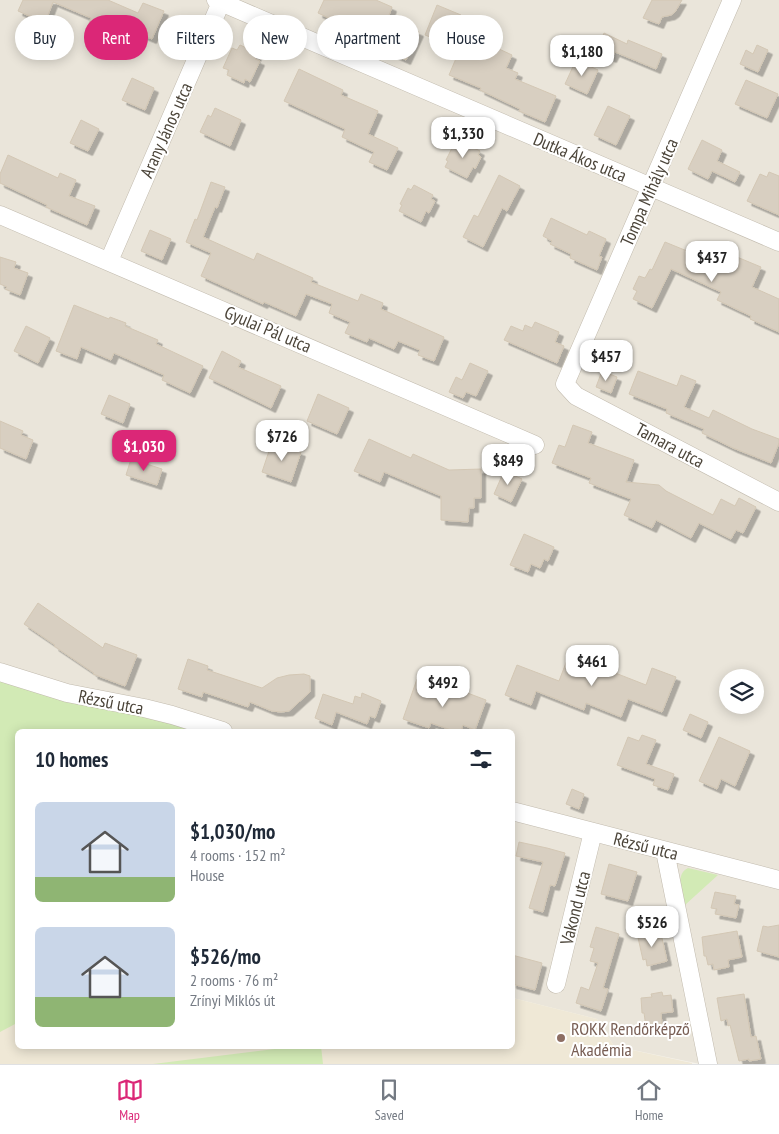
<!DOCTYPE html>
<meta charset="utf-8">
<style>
:root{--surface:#fff;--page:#f6f6f7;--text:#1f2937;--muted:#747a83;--line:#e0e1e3;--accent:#db2777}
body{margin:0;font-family:"PT Sans Narrow",sans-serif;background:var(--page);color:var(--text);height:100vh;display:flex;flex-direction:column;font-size:19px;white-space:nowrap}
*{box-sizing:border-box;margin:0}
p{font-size:16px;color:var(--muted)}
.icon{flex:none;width:28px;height:28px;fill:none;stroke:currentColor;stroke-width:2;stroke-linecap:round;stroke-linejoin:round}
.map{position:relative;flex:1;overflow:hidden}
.side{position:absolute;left:15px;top:729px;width:500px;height:320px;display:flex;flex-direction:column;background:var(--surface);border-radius:8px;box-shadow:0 2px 12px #0003}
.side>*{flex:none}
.banner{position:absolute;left:15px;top:15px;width:500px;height:45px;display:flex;gap:10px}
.controls{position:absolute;left:719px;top:669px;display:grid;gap:10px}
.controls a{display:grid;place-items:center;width:45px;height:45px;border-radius:50%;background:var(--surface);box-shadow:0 2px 12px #0003;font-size:25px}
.price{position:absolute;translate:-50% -42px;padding:0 11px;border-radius:10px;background:#fff;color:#222;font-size:16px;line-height:32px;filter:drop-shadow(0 1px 2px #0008)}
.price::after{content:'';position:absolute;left:50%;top:30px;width:15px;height:11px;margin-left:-8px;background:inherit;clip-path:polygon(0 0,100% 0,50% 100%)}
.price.current{background:var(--accent);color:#fff}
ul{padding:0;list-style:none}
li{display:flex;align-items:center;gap:15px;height:125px;padding:0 20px}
li span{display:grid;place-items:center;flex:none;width:140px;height:100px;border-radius:8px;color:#555}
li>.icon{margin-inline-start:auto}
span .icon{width:60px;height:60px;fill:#fffc;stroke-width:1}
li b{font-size:21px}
h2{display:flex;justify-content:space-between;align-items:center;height:60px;padding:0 20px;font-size:21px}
.pill{padding:0 18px;border-radius:22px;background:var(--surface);box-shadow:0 2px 12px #0003;font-size:18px;line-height:45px}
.pill.current{background:var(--accent);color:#fff}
.dock{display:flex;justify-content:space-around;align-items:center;height:70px;border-top:1px solid var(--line);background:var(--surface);font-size:14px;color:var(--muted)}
.dock a{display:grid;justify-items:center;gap:2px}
.dock .current{color:var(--accent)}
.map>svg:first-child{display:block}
.residential{fill:#eae5da;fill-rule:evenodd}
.education{fill:#efe8d6}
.green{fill:#d2eab5}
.building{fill:#d8cfc1;stroke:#d3c7b4;filter:url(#shadow)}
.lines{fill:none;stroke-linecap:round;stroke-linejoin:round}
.street-casing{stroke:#c2bbae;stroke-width:19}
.street{stroke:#fff;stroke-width:18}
.education-dot{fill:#8d6e63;stroke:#fff;stroke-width:2}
.labels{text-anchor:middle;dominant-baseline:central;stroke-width:4;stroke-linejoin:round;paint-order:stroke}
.street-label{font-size:18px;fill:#4b4439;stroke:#fff}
.education-label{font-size:18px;fill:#785e54;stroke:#fff;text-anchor:start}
</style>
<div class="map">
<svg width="779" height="1064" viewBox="0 0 779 1064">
<defs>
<filter id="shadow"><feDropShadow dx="4.5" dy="4.5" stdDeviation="0" flood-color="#0004"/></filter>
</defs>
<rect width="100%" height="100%" fill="#f6f3ec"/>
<path class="residential" d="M0,0H779V1064H700L614,1046L597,1019L513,998L512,731H223L0,672ZM728,678H755V705H728Z"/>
<path class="education" d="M513,998L597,1019L614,1046L692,1063V1064H0V1030L17,1021L18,1046H512Z"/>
<path class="green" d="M0,672L223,731H18L17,1023L0,1032Z
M688,868L718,875L685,905C683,893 674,875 688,868Z
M299,1046H321L323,1064H153Z"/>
<path class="building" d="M23,0H108L138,13L143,3L164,11L152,39L113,23L107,37L87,29L91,18L53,2L45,23L18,11Z
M324,0H376L392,7L388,18L419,32L406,60L384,50L386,45L318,13Z
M652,0H682L675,12L671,15L662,17L659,24L643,18Z
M437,5L461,15L457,24L489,37L486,43L512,55L506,68L518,73L515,79L556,96L545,122L519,111L520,109L480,90L481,88L449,75L460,49L425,35Z
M604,33L627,44L628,40L662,54L656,69L615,52L612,58L596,51Z
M240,45L258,53L255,59L260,61L250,82L245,79L244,83L227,75L229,70L223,68L232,48L237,50Z
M757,45L768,50L758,72L740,64L746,50L753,54Z
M576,60L598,70L587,94L565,84Z
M299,69L343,90L341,95L378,111L368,134L398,148L387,170L369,162L374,152L342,137L345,129L284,101Z
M132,78L154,88L145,110L122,100Z
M746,80L778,94L767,118L735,104Z
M608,106L630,116L616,145L594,135Z
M215,108L241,120L230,146L200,132L208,115L211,117Z
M81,120L99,129L88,151L70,143Z
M702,140L722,150L717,161L740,172L735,182L712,171L708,179L688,169Z
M460,141L480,151L478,155L481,157L475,169L473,167L467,178L445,167L448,161L446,160L454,144L457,146Z
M8,155L58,178L60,173L76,180L69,196L95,206L87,225L46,207L47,205L0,183V174Z
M769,172L779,176V215L747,201L760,174L767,177Z
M499,175L520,186L507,211L502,208L483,247L463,237L474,215L478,217Z
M211,182L225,187L217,208L215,207L203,237L254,260L257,253L313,278L311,282L358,301L361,294L383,303L381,309L444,337L434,361L418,355L420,350L398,341L394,349L369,338L367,342L345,333L350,322L329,313L332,304L306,294L296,316L264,302L263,304L201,276L211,253L186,242L195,219L197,220Z
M414,185L433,195L431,199L435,201L429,213L426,211L421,222L399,211L402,205L400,204L408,188L411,190Z
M551,218L587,235L589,231L606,239L599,256L602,257L597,270L570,258L571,254L550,244L552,241L543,236Z
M150,230L171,239L162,260L141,251Z
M665,242L692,253L693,251L731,269L737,257L761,267L752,287L779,299V332L750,319L751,316L717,300L721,292L671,269L652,308L633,299L637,291L633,289L639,276L645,278L650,269L652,270Z
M0,257L16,262L14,268L28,273L20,295L5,289L7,287L0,284Z
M74,305L109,319L110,317L126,323L125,326L158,340L156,344L203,366L190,393L162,380L164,375L114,353L111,360L81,347L77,359L56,351Z
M535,322L559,332L555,342L564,346L557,363L504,340L511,326L523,331L525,325L532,328Z
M26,326L50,338L38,363L14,351Z
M222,351L241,361L238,367L281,386L271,408L209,378Z
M470,363L488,371L476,396L466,392L463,398L449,392L456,377L462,380Z
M602,371L617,377L611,393L596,387Z
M638,371L677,386L681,375L696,381L684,407L709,418L713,410L752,429L779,439V443L771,463L733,448L702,433L704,429L666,413L667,409L629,394Z
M318,394L349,408L337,434L307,421Z
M109,395L130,404L123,423L101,414Z
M0,421L23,431L21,435L33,440L26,459L0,448Z
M573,425L592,432L588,443L634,460L626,482L659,485L666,491L713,515L721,499L735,506L739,498L756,507L743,533L736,530L731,539L699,523L691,538L656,520L652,528L624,515L631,499L589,483L591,478L552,463L559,445L565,447Z
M369,439L411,458L413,454L449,470L481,469V498H474V508H469L468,522L441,520V496L384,472L380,482L354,471Z
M272,442L301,452L291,482L262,472Z
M131,459L162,469L157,485L126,475Z
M504,471L522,479L511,502L494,494Z
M524,534L554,547L548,561L544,559L540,568L531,564L528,572L510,565Z
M38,603L103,648L105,643L137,655L125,686L93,674L94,673L54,646L55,645L24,624Z
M569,655L588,662L591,655L603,660L600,667L646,685L652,668L676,677L662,712L628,699L621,717L586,703L584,710L536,691L531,705L505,695L517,665L559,681Z
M188,659L208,666L207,670L262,688L277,678L289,675L304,674L310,676V692L289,711L281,712L272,711L250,702L248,707L203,692L202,697L178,689Z
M417,679L455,693L457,689L486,700L475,730L463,725L461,731H454L431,723L429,728L403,719Z
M362,693L381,701L375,718L370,716L367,724L336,712L332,725L315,718L323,694L353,704L355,696L361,698Z
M690,714L708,722L701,738L683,730Z
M642,735L656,740L646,764L674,774L668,790L653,785L655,779L617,765L628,737L639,741Z
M719,737L750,751L735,786L721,779L717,789L699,781Z
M572,789L584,794L579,809L566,804Z
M519,842L547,848L565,853L555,886L550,885L543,912L529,908L543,862L516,856Z
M609,864L637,872L628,901L601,894Z
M715,892L736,896L734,904L739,905L736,918L715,914L717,909L711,908Z
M779,925V957L757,951L763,926L768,927Z
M596,927L619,934L603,988L608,989L601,1011L576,1003L581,987L589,990L598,963L590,961L594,948L590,947Z
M653,929L655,939L662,938L667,961L647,966L646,959L643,960L637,933Z
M737,931L742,957L728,960L729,967L714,970L713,964L708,965L706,956H704L702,937Z
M512,955L542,963L535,990L512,984Z
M662,992L663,996L671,995L673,1012L661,1013L662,1025L646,1027L644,1013H642L641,998L652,997L651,994Z
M744,994L751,1037L756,1036L761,1059L749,1061V1059L739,1061L730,1025L728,1026L727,1019L721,1021L717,998Z"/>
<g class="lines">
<defs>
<path id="street" d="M216,0L779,242
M732,0L565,384L576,396L779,502
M0,215L535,445
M109,261L222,0
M0,672L67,693L144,708L172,715L223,731
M512,811L779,880
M665,851L708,1064
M556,984L593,832"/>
</defs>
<use href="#street" class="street-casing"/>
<use href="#street" class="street"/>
</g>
<circle class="education-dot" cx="561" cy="1038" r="5"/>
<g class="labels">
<g class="street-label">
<text transform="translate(166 130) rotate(-66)">Arany János utca</text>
<text transform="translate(580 157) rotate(23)">Dutka Ákos utca</text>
<text transform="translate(649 192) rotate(-66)">Tompa Mihály utca</text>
<text transform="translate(268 329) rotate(23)">Gyulai Pál utca</text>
<text transform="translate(670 445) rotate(28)">Tamara utca</text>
<text transform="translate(111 702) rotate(11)">Rézsű utca</text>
<text transform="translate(646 846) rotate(14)">Rézsű utca</text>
<text transform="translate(575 908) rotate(-76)">Vakond utca</text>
</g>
<g class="education-label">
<text x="571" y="1028">ROKK Rendőrképző<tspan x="571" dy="21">Akadémia</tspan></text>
</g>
</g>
</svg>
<div class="controls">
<a><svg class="icon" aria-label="layers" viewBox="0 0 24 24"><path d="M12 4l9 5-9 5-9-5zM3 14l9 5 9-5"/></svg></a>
</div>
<b class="price" style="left:582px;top:77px">$1,180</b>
<b class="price" style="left:463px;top:159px">$1,330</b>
<b class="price" style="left:712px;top:283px">$437</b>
<b class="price" style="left:606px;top:382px">$457</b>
<b class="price" style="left:282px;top:462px">$726</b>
<b class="price current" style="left:144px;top:472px">$1,030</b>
<b class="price" style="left:508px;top:486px">$849</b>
<b class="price" style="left:592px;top:687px">$461</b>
<b class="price" style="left:443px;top:708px">$492</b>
<b class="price" style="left:652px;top:948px">$526</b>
<div class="banner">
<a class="pill">Buy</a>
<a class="pill current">Rent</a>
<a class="pill">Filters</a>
<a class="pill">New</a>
<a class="pill">Apartment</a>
<a class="pill">House</a>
</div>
<section class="side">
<h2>10 homes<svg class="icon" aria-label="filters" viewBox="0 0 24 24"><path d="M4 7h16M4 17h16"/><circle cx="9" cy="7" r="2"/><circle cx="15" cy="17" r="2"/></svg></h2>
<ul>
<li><span style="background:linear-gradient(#c9d6e8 75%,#8fb573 0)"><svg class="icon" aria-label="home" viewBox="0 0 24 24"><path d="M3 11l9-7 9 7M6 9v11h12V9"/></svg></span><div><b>$1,030/mo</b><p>4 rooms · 152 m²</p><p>House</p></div></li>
<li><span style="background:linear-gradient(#c9d6e8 70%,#8fb573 0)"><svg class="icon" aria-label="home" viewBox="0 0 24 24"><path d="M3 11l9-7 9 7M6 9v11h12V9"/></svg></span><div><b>$526/mo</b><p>2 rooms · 76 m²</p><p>Zrínyi Miklós út</p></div></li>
</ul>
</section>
</div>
<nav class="dock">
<a class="current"><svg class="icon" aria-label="map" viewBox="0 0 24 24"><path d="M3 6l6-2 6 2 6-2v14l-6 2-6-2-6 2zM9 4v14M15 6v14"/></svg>Map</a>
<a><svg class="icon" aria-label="saved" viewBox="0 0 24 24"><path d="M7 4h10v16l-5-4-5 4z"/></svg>Saved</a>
<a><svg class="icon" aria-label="home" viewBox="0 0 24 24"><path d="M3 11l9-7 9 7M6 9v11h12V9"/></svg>Home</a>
</nav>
